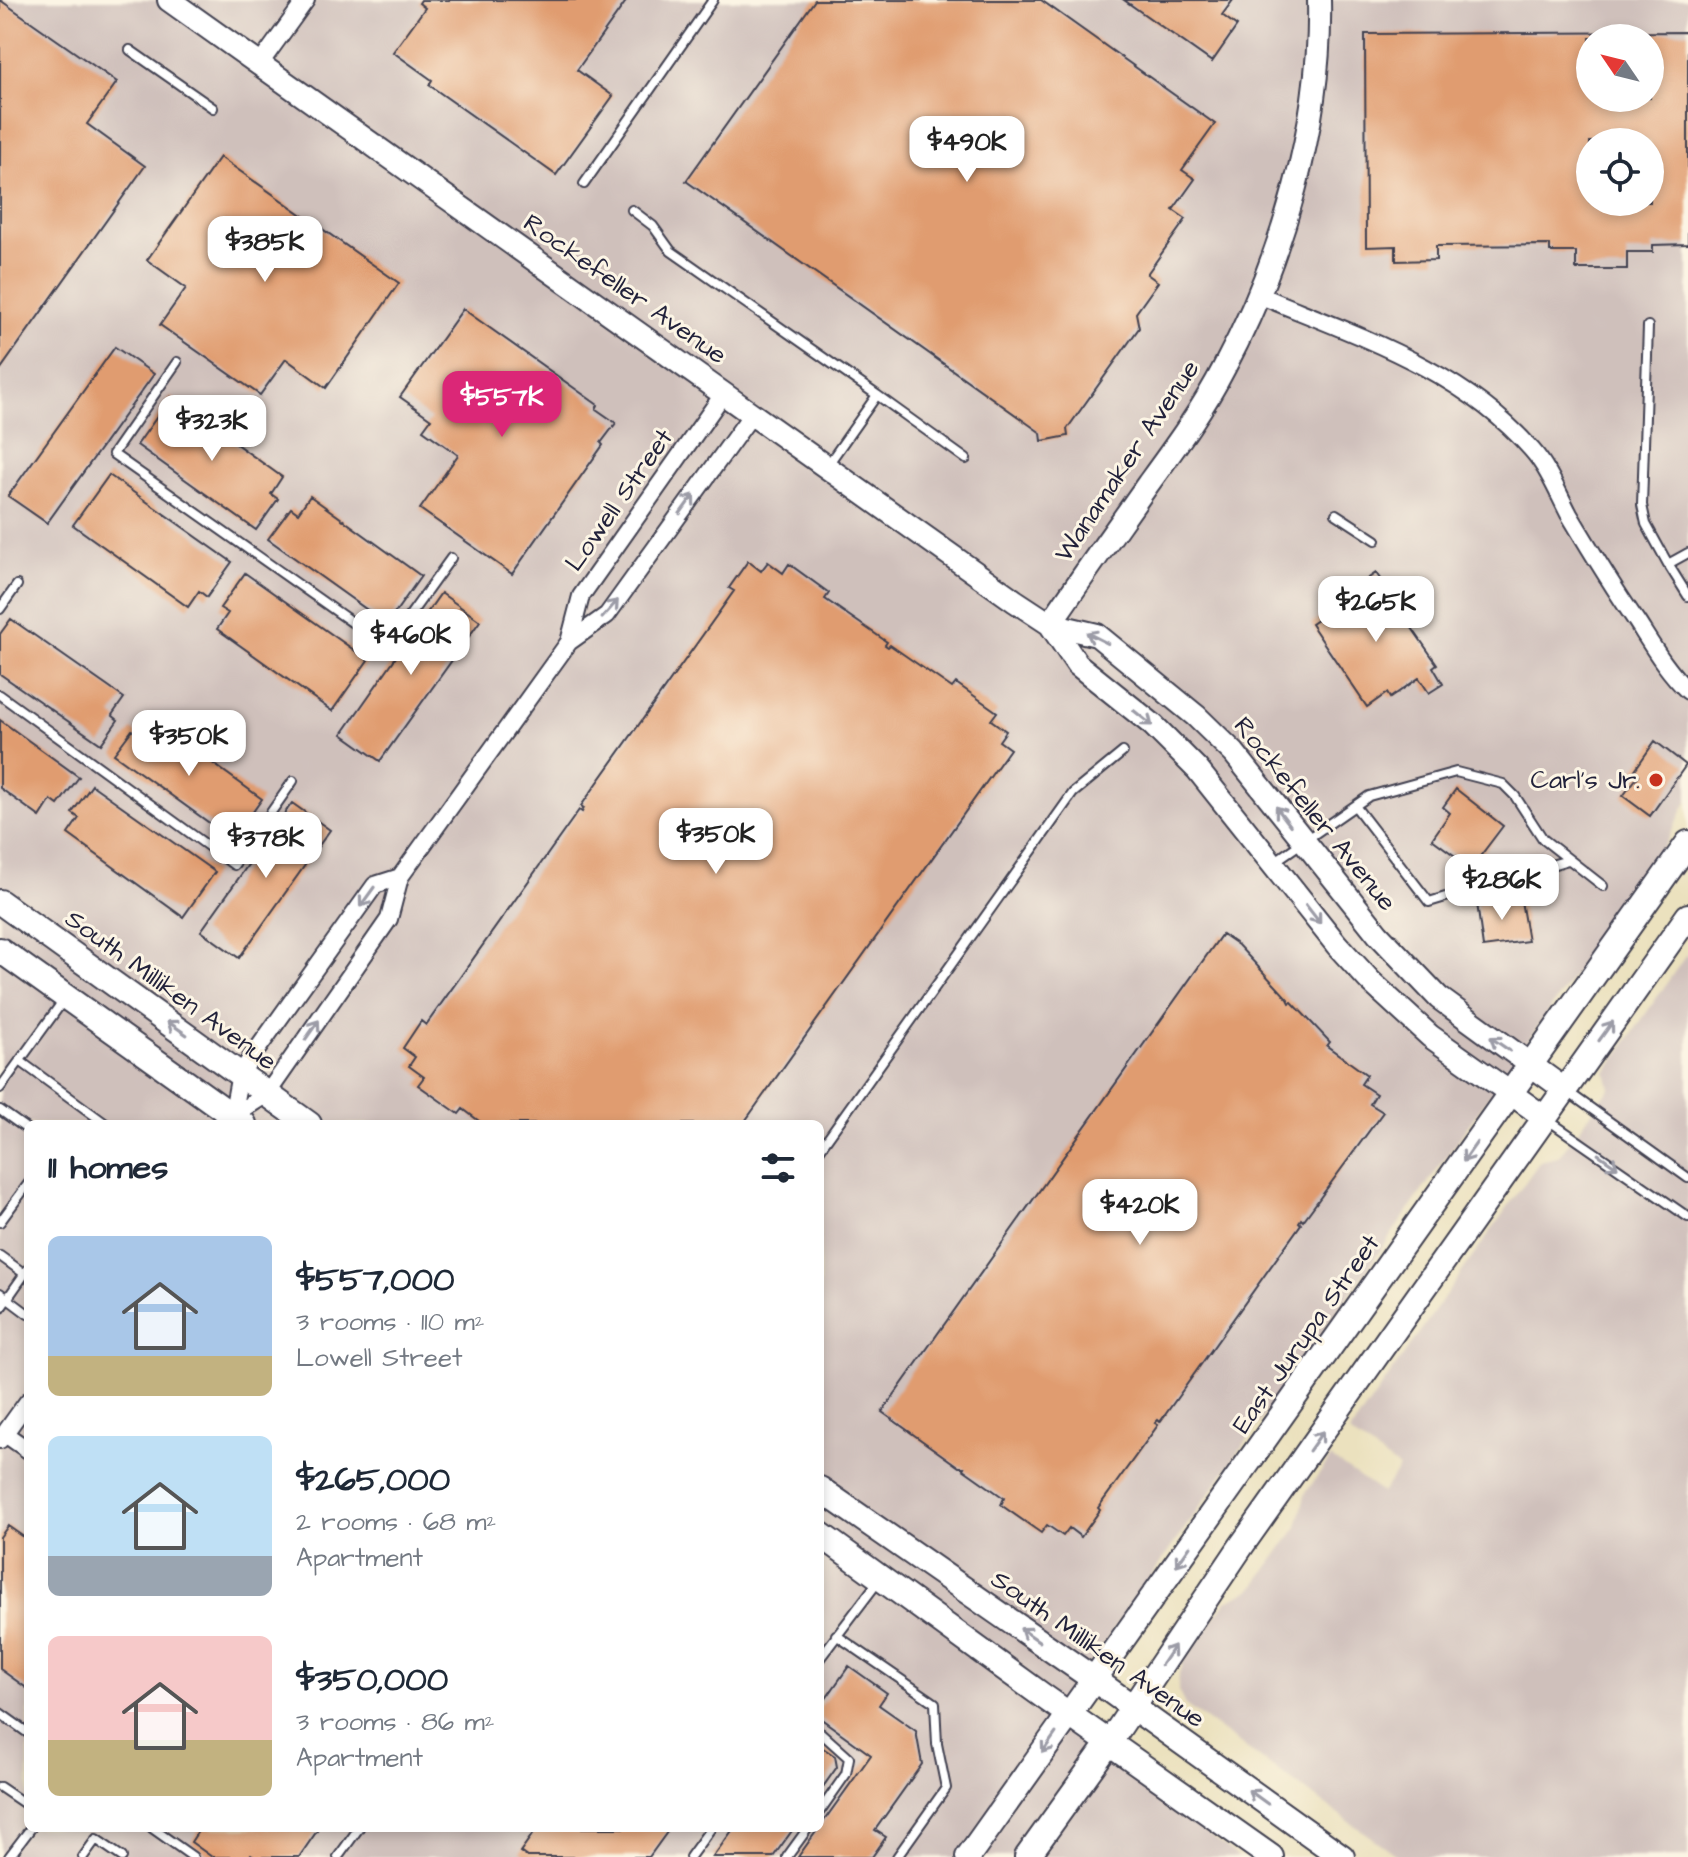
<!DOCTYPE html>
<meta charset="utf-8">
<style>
:root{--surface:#fff;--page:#f6f6f7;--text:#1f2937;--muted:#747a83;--accent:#db2777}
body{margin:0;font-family:"Architects Daughter",sans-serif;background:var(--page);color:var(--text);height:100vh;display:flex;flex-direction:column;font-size:30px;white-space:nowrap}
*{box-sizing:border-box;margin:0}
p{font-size:26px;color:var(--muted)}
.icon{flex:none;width:44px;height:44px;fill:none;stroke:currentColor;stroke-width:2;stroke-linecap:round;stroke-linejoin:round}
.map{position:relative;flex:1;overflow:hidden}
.details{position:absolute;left:24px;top:1120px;width:800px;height:712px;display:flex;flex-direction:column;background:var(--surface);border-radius:12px;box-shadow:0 4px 12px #0003}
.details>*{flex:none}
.needle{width:52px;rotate:305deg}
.buttons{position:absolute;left:1576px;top:24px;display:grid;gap:16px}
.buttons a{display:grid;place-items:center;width:88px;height:88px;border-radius:50%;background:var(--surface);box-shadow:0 4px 12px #0003;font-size:40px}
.price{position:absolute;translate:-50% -68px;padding:0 18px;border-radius:16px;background:#fff;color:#222;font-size:26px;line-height:52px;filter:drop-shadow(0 2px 4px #0008)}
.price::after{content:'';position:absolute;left:50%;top:48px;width:24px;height:18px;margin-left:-12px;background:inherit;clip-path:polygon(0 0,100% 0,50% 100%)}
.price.selected{background:var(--accent);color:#fff}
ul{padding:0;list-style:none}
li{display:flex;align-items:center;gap:24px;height:200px;padding:0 24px}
li span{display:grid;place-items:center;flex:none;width:224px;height:160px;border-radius:12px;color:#555}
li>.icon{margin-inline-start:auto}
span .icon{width:96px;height:96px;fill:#fffc;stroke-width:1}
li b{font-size:34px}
h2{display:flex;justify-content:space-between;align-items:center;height:96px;padding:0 24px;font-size:34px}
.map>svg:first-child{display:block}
.industrial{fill:#cfc0bb;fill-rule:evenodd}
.building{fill:#e09c70;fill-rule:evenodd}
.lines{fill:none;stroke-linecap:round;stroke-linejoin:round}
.lane-casing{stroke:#403f4f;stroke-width:12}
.street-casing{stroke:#403f4f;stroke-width:20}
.secondary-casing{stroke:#403f4f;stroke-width:26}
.primary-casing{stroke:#403f4f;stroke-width:28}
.lane{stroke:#fff;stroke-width:8}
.street{stroke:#fff;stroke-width:16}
.secondary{stroke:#fff;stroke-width:22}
.primary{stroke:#fff;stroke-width:24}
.oneway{stroke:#9c9ca7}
.poi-dot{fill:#c8321e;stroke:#fcf5e5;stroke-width:3}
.labels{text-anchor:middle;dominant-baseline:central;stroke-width:6;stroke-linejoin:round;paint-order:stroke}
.street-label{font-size:26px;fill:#22223b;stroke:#fcf5e5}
.poi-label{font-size:26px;fill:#22223b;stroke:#fcf5e5;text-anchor:end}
</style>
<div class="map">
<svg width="1688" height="1857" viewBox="0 0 1688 1857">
<rect width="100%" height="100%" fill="#fcf5e5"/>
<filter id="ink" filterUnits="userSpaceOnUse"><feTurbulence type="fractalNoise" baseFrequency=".0125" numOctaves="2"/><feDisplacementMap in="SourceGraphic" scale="16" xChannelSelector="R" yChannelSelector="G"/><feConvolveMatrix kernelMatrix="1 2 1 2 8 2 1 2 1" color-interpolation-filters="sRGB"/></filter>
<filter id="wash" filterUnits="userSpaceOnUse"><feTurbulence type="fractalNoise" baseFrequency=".006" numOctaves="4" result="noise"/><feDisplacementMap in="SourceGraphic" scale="32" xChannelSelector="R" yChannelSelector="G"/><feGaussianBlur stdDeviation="1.8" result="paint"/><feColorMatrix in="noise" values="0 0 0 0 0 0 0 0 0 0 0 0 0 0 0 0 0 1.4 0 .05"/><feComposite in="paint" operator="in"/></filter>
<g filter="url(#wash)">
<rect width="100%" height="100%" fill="#ebe1be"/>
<path class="industrial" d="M0,0H1688V800L1662,850L1050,1720L1239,1857H0ZM1590,38H1650V98H1590ZM1590,142H1650V202H1590ZM28,1124H820V1828H28Z
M1688,952V1857H1399L1185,1705L1178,1691L1179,1674L1183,1661L1227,1601L1252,1589L1297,1527L1306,1492L1331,1458L1382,1493L1399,1468L1349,1433L1540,1161L1558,1157L1610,1088L1606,1072Z"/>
<g id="blocks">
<path class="building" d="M0,0L117,82L87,124L145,166L0,370Z
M421,0H627L577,70L613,96L556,175L429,85L432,80L393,52L425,8L419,3Z
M815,0H1041L1215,124L1182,170L1195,179L1173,210L1186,219L1147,274L1158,282L1136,313L1139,328L1067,429L1068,436L1042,441L1041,433L686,181Z
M1124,0H1233L1222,15L1237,26L1212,62Z
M1688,32V244L1653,245V252H1627V269H1576V252H1550V245L1436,246V260L1396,261V246L1366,247L1365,34ZM1590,38H1650V98H1590ZM1590,142H1650V202H1590Z
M220,157L399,283L326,388L286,359L260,395L160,325L186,288L147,260Z
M463,309L598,405L596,409L616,423L601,443L603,445L512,574L420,509L458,455L423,430L431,419L400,397Z
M115,347L154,374L47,523L8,496Z
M171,397L282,477L271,494L278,499L256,530L137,445Z
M109,475L232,562L207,597L199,591L188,607L73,525Z
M310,496L421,576L387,624L268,539L291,508L298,513Z
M748,561L761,571L768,562L783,573L789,564L829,593L825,599L887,642L885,645L888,647L890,645L952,688L956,683L997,712L991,720L1006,731L999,741L1010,749L743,1124H483L463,1109L459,1114L418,1085L424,1077L409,1066L415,1057L403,1048L421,1021L426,1025L579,810L582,812L584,808L581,806L734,591L729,588Z
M245,573L368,660L332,711L217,629L228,613L220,608Z
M1376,573L1396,602L1401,598L1410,611L1403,615L1437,664L1433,667L1443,684L1429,693L1419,678L1390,698L1387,693L1367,707L1311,624L1356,594L1353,589Z
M441,593L480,621L380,761L342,734Z
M11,619L124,698L112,715L118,720L101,744L0,674V634Z
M152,719L262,799L233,840L114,754L132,730L140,735Z
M0,720L79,777L58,805L51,800L40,817L0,788Z
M1655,741L1686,765L1650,816L1623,796L1639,775L1634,771Z
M92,785L215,872L183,917L68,834L79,818L72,813Z
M1456,789L1503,826L1478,859L1462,861L1432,839L1450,813L1443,807Z
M292,803L330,830L239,958L201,931Z
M1520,895L1528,941L1483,947L1477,903Z
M1222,934L1238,945L1288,999L1290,1003L1292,1002L1330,1042L1327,1046L1367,1075L1361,1084L1376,1094L1370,1104L1383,1112L1303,1221L1301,1219L1299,1222L1301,1224L1160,1422L1158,1420L1155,1423L1158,1425L1098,1508L1100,1510L1081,1537L1069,1528L1063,1536L1047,1525L1041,1533L1001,1505L1004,1498L963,1469L964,1467H959L882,1412Z
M8,1526L28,1540V1689L0,1669V1537Z
M849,1666L887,1693L879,1705L916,1731L922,1764L875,1830L886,1837L872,1857H798L871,1755L820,1718V1707Z
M820,1746L835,1756L837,1767L820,1791Z
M200,1828H319L299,1857H254L251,1855L249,1857H212L191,1842Z
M537,1828H670L649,1857H527L520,1852Z
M734,1828H794L773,1857H713Z"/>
</g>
</g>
<g filter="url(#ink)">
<use href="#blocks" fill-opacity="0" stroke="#403f4f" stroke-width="2"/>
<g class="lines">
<defs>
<path id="lane" d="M130,50L213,108
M584,184L713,0
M632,210L653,226L671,251L877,395
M1648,326L1642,505L1646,524L1668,564
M177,362L113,454L387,647L451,558
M827,466L877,395L966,459
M1336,514L1376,540
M1688,553L1668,564L1688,596
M0,609L17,585
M0,695L234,865L293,781
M1355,806L1429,902L1568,860
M1274,862L1369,796L1456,772L1503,784L1515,796L1543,839L1603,886
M20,1061L106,1124
M0,1088L63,1001
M1568,1092L1688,1178
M0,1110L28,1130
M1548,1120L1688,1217
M820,1149L1073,793L1123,752
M0,1222L28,1184
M0,1256L25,1274
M0,1293L28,1314
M0,1309L28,1269
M836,1635L935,1703L937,1744L946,1788L897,1857
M820,1658L880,1579
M0,1713L28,1733
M820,1732L849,1758L846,1774L820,1811
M0,1787L28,1806
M152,1828L193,1857
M9,1857L31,1828
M83,1857L96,1839L122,1857
M338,1857L359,1828
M690,1857L711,1828
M787,1857L808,1828"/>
<path id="street" d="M259,65L306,0
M1259,295C1355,335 1462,369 1532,450C1548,468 1558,493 1569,514C1591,551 1613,587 1637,622C1653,647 1667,671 1688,691
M569,642L581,596L724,393
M232,1116L240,1074L254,1054L375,885L400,877
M227,1123L232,1116L267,1094L389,919L400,877L569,642L607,615L752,414
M5,1434L28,1450
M0,1440L28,1401"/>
<path id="secondary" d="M169,0L1015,601L1050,624L1097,635L1196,716L1234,753L1378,934L1439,998L1564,1089
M1050,624L1077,664L1153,725L1197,769L1337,945L1370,981L1430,1036L1544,1117
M1050,624C1082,577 1115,531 1148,484C1175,447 1203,409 1224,368C1282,259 1322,123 1319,0"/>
<path id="primary" d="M0,902L309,1124
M0,950L244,1124
M820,1489L1095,1680L1342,1857
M820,1534L1043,1696L1271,1857
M968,1857L1688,843
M1027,1857L1109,1743L1242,1545L1688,916"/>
</defs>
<use href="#lane" class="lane-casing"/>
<use href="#street" class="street-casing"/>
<use href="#secondary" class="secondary-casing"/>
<use href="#primary" class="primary-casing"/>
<use href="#lane" class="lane"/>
<use href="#street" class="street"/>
<use href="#secondary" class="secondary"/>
<use href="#primary" class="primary"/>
</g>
<defs><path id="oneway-shaft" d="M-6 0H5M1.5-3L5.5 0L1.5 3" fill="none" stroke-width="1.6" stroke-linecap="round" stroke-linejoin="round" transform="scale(2)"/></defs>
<g class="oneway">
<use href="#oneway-shaft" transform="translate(687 504) rotate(-54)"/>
<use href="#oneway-shaft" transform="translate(610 609) rotate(-49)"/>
<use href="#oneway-shaft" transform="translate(1097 638) rotate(-153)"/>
<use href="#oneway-shaft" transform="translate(1143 718) rotate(39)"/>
<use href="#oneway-shaft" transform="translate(1283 816) rotate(-127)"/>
<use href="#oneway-shaft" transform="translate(367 897) rotate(126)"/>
<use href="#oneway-shaft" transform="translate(1313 914) rotate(52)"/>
<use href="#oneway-shaft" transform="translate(177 1028) rotate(-145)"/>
<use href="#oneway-shaft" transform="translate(312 1030) rotate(-55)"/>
<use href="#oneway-shaft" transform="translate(1606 1031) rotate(-54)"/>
<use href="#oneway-shaft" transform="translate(1500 1044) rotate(-145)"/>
<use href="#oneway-shaft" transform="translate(1470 1152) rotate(125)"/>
<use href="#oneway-shaft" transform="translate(1608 1161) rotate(35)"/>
<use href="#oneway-shaft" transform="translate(1316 1441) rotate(-55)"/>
<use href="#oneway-shaft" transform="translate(1183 1556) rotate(125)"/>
<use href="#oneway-shaft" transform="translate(1030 1635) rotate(-145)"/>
<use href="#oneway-shaft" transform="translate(1168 1655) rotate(-56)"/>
<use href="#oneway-shaft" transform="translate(1049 1743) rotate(125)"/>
<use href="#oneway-shaft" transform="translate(1258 1797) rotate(-144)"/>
</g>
</g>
<circle class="poi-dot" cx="1656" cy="780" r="8"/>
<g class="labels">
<g class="street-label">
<text transform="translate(625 289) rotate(35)">Rockefeller Avenue</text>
<text transform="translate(1127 461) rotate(-56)">Wanamaker Avenue</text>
<text transform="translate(619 500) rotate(-55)">Lowell Street</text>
<text transform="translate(1315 814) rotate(51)">Rockefeller Avenue</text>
<text transform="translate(171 990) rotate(36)">South Milliken Avenue</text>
<text transform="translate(1306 1334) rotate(-55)">East Jurupa Street</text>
<text transform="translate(1098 1649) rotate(35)">South Milliken Avenue</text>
</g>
<g class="poi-label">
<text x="1640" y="780">Carl's Jr.</text>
</g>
</g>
</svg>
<div class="buttons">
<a><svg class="needle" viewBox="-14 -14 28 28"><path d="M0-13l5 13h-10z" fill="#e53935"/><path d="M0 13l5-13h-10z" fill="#747a83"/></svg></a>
<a><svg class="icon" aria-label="locate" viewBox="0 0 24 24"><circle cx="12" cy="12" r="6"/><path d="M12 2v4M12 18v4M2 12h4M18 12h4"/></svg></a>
</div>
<b class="price" style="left:967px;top:184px">$490K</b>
<b class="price" style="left:265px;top:284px">$385K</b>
<b class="price selected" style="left:502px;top:439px">$557K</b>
<b class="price" style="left:212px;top:463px">$323K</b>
<b class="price" style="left:1376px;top:644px">$265K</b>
<b class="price" style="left:411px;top:677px">$460K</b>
<b class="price" style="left:189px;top:778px">$350K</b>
<b class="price" style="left:716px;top:876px">$350K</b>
<b class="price" style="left:266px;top:880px">$378K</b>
<b class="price" style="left:1502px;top:922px">$286K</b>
<b class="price" style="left:1140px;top:1247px">$420K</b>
<section class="details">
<h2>11 homes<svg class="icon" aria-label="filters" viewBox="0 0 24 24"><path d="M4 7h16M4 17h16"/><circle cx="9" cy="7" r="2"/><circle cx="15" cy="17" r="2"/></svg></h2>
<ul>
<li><span style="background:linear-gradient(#a9c7e8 75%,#c2b280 0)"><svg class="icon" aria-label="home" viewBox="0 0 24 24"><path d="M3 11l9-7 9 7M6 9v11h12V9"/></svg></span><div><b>$557,000</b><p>3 rooms · 110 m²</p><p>Lowell Street</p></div></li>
<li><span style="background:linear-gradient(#bfe0f5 75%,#9aa5b1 0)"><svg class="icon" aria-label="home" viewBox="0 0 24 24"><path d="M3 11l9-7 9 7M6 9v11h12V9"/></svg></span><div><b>$265,000</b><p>2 rooms · 68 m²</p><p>Apartment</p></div></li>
<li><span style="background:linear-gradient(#f6c9c9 65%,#c2b280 0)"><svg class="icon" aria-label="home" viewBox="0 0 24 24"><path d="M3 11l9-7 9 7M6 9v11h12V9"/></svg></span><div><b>$350,000</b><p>3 rooms · 86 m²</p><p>Apartment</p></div></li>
</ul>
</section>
</div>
